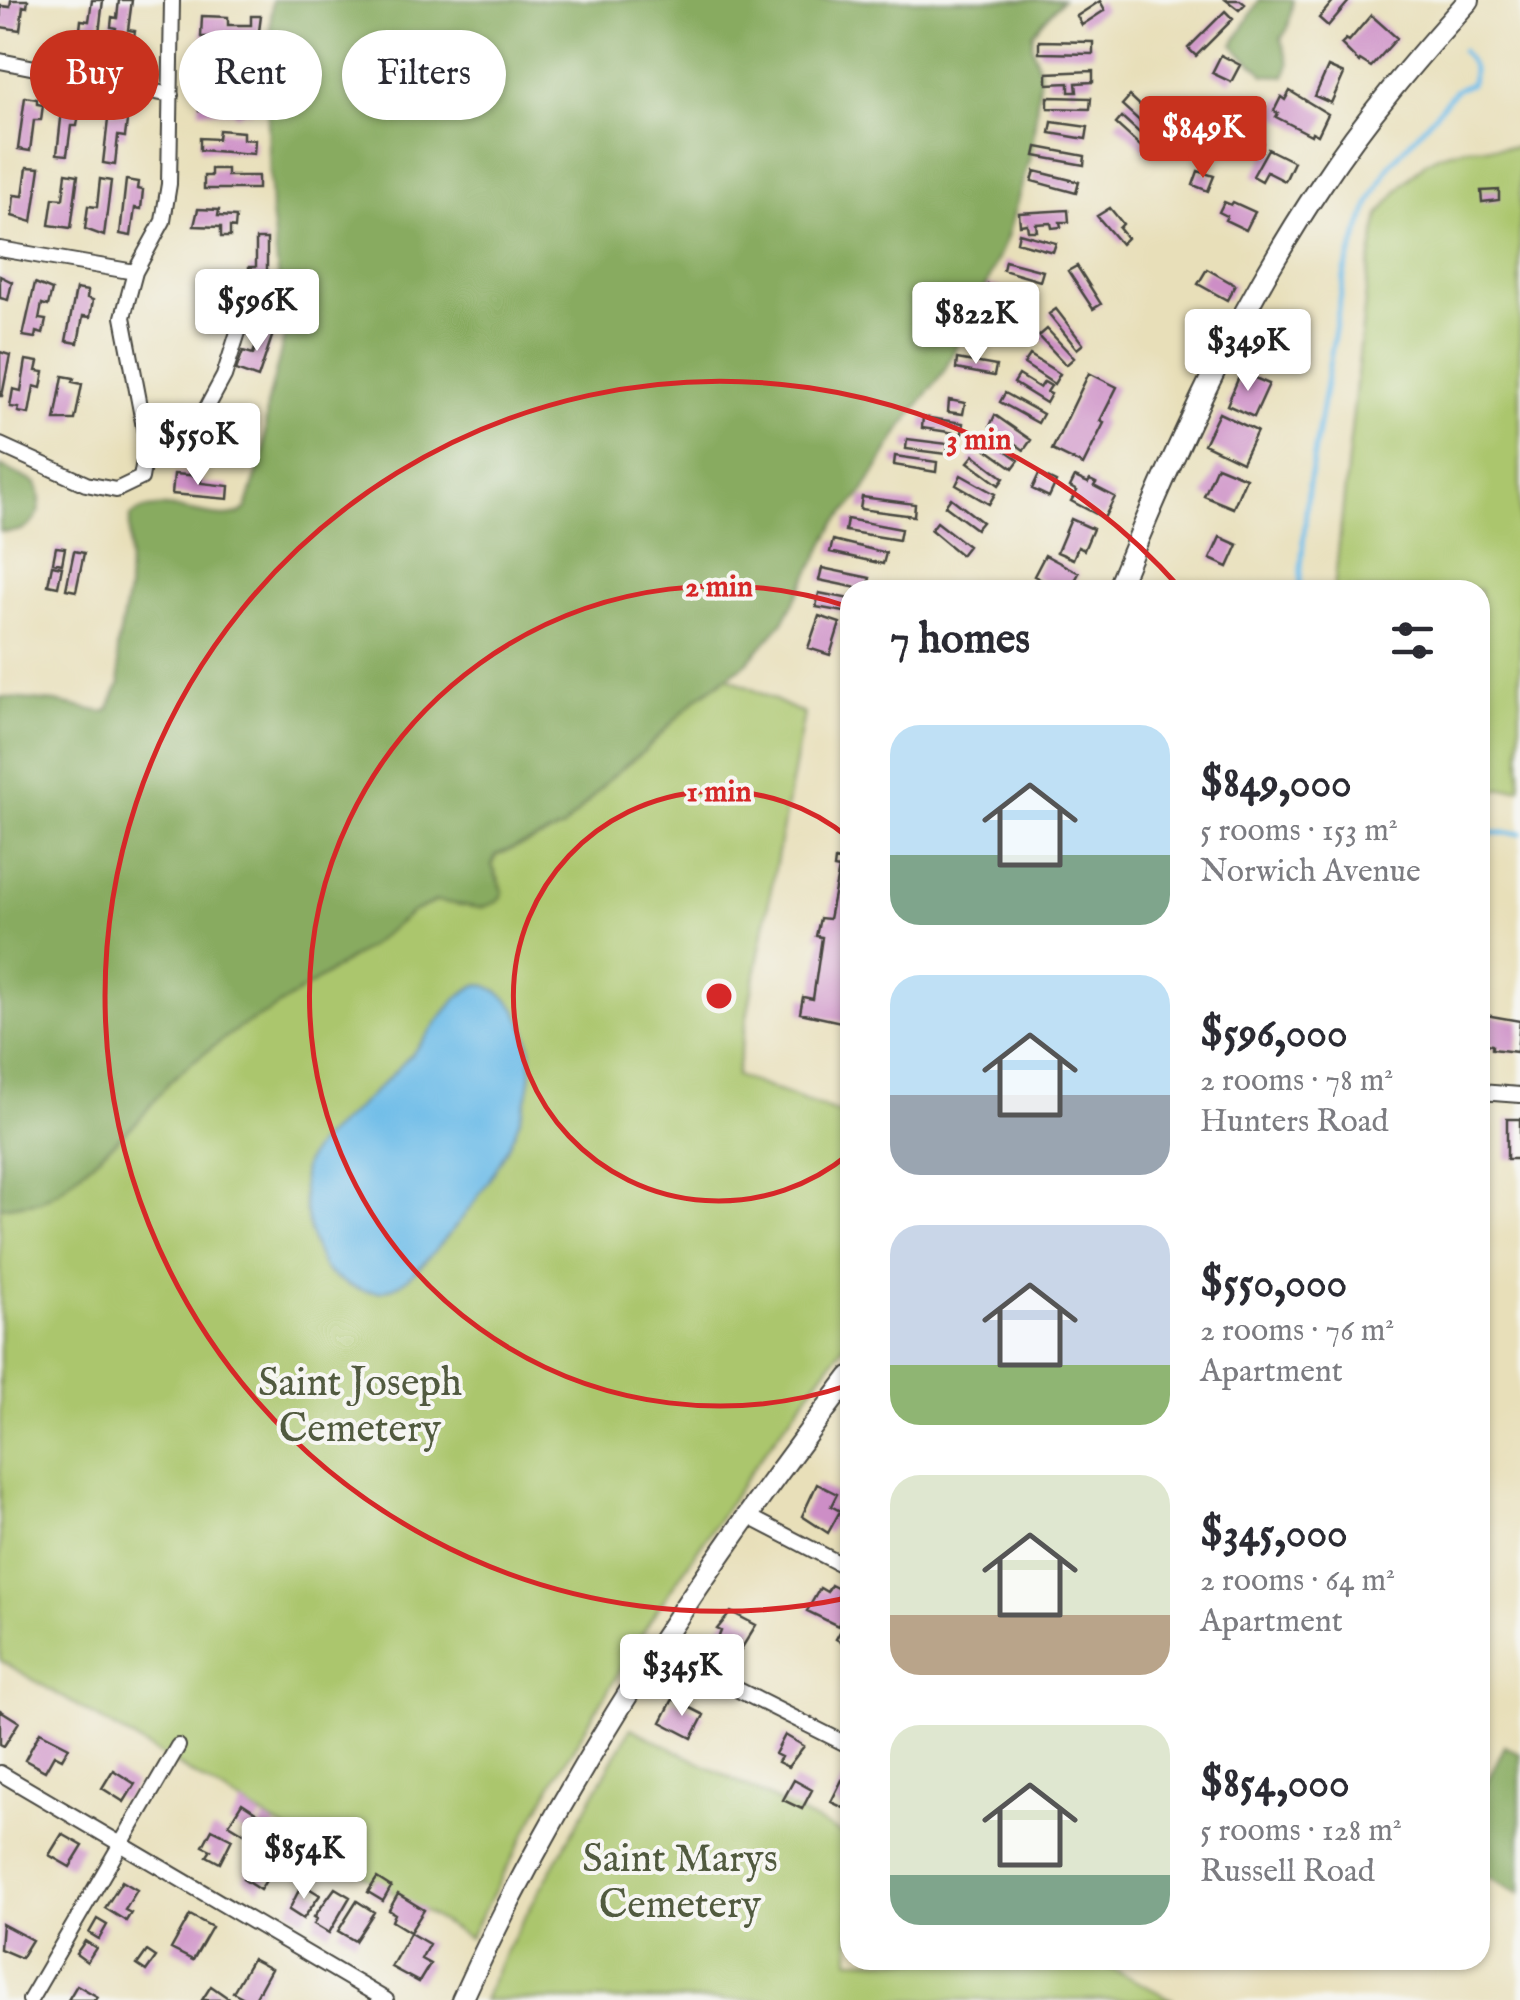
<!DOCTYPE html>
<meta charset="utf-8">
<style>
:root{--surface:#fff;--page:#f2f2f3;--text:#2b2b33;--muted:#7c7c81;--accent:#c8321e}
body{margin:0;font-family:"IM FELL English",serif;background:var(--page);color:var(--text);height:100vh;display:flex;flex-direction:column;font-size:38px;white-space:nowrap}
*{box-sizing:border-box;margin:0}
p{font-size:32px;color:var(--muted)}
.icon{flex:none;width:55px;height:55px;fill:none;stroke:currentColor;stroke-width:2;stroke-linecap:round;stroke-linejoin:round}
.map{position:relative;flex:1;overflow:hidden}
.sheet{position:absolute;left:840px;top:580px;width:650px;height:1390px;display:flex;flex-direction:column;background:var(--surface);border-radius:30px;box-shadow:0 2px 8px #0004}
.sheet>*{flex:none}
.banner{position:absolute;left:30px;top:30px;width:660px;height:90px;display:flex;gap:20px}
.price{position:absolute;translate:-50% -85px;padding:0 22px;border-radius:10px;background:#fff;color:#222;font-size:32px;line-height:65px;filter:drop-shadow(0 2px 5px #0008)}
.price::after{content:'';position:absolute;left:50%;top:60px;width:30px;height:22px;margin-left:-15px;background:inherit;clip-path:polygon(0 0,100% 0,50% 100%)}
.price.active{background:var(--accent);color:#fff}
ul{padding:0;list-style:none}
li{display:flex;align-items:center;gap:30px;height:250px;padding:0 50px}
li span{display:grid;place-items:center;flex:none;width:280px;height:200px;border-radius:30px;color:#555}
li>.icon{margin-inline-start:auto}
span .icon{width:120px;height:120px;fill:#fffc;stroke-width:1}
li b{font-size:42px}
h2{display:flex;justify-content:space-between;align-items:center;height:120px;padding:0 50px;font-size:42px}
.pill{padding:0 35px;border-radius:45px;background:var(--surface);box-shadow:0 2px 8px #0004;font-size:35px;line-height:90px}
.pill.active{background:var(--accent);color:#fff}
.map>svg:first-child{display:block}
.green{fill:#abc66d;stroke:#6b784c;stroke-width:2.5}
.forest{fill:#88ab60;stroke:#5a6b46;stroke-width:2.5}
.water{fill:#6dbce8;stroke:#4c748a;stroke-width:2.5}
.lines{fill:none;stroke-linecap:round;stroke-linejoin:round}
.stream{stroke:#6dbce8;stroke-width:5}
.building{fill:#cd8ec6}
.street-casing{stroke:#474640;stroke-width:18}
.secondary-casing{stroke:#474640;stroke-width:24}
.street{stroke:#fff;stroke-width:14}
.secondary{stroke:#fff;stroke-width:20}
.ring{fill:none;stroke:#d62828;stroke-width:5}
.labels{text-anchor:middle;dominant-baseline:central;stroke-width:8;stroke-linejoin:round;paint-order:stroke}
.park-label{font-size:40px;fill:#515a3f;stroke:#f6f6f2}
.centre{fill:#d62828;stroke:#f6f6f2;stroke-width:5}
.ring-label{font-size:30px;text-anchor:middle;font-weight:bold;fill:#d62828;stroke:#f6f6f2;stroke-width:8;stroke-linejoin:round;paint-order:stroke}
</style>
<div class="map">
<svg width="1520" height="2000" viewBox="0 0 1520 2000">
<rect width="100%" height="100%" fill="#f6f6f2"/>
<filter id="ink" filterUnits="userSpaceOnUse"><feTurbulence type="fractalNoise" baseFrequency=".01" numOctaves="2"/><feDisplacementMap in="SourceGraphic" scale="20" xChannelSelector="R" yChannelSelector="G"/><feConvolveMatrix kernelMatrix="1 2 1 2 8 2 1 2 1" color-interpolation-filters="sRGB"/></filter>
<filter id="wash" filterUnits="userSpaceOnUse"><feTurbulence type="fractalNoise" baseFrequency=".0048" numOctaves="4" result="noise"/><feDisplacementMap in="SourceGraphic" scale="40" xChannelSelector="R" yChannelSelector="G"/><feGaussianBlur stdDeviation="2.25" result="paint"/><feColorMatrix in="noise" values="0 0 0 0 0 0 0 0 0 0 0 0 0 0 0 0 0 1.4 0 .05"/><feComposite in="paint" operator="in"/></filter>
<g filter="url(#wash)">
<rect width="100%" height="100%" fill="#e8dfb9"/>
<path class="green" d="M1520,147V788L1480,790V590H1334L1368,273L1379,215L1403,184L1426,162L1440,155L1466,148Z
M727,677L804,714L736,1076L850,1117V1337L757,1462L653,1616L557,1775L469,1938L0,1660V1207L40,1201L60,1190L138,1121L169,1082L192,1062L237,1029L269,1012L368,947L412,912L437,901L481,908L502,898V887L492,865L497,855L562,829L610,778L645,750L697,698Z
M631,1728L850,1838V1960H1094L1174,2000H483L504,1954Z"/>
<path class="forest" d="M272,0H1062L1033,33L1032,46L1040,74L1032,149L1007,237L985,289L943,373L902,427L862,494L835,524L783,622L747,663L697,698L645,750L610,778L562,829L496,855L492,865L503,893L497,902L481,908L436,901L412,912L368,947L269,1012L237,1029L192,1062L169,1082L138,1121L60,1190L40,1201L0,1207V697L55,702L102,712L108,710L120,683L117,648L128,591L130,517C161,488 221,532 246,509L264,450L267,406L285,334L271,212L267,90Z
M1259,0H1293L1288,28L1281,39L1289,64L1285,76L1264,75C1255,62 1241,58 1233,45Z
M0,466L36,483C48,511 32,537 0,531Z
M1505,1746L1520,1754V1894L1480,1873V1795Z"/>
<path class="water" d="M479,984C496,987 511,1000 519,1015C561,1089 483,1198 435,1250C420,1267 405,1286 382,1291C366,1295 340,1283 327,1271C311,1255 296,1182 306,1162C316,1140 341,1123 358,1107C382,1085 406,1062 426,1037C441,1019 456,992 479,984Z"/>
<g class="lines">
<path class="stream" d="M1299,590L1308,490L1345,271L1370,203L1389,166L1456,90L1470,84C1477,70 1472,63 1462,51
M1480,833H1520"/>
</g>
<g id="blocks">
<path class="building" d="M11,0H28L27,7L23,6L20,30L0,27L1,6L10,7Z
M92,0H103L98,42L79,39L81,20L89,21Z
M119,0H132L128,30L135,31L132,50L126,49V53L112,52L116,28L111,27L112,17L117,18Z
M1226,0H1240L1245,4L1239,10Z
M1334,0H1350L1328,26L1319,18Z
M1100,1L1105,10L1082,25L1077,16Z
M1225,11L1233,19L1196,56L1188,48Z
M1371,15L1397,38L1371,67L1360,60L1359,62L1341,44L1346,39L1349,41Z
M202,16L228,17V25H251V16H261L258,39L230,41V37H201Z
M1039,41L1093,42V54L1039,53Z
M207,53L228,54V61L257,63V75H243L242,79H234L235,75L204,73Z
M1221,55L1240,65L1231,82L1212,73Z
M1328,67L1344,74L1331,103L1315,96Z
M1093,71V82L1076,83L1077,92H1069V83L1047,84V73Z
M210,91H227L226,100L253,101L252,112H241V115H234V112L199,111V99H210Z
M1290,91L1328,114L1318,135L1312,132L1311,135L1276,117L1278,113L1274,111L1281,97L1285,100Z
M1130,96L1165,129L1157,137L1122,105Z
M25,97L37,99V104L43,105L41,120H34L30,151L18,149Z
M1048,97L1091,98L1090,109L1048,108Z
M63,101L74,103V107H80L77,126H71L67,155L57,154Z
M109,111L128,113L125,137L118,136L115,165L103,163Z
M1122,117L1156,148L1150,155L1116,124Z
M1052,122L1088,127L1086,139L1050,133Z
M219,130L243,132V139L255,140L254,154L200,150V138L218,139Z
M1245,134L1263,142L1259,151L1240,143Z
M1037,147L1085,156L1084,165L1035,156Z
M1268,149L1294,162L1285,181L1267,172L1262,181L1253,176Z
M27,167L40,168L32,222L12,216L14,195L23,196Z
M211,169H227V176H258V189H204V176H211Z
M1035,171L1079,182L1076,193L1032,181Z
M1198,171L1214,176L1208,191L1193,185Z
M66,173L78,175L71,228L49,225L53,198L63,199Z
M100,179L111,181L104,236L85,229L88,206L97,207Z
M126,180L138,182L137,189L143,190L141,209L135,208L131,236L120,234Z
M1499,190V200L1482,202L1481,191Z
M1224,202L1231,205L1233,202L1255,212L1246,230L1225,220L1227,216L1219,212Z
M1110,208L1123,224L1119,228L1127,238L1121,244L1097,216Z
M198,209L219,210L218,216L236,217L235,228L230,227V237H221V227L194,226Z
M1068,210L1069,222H1060L1061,227L1052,228L1051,223L1036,224L1037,231H1028L1027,224L1020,225L1019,213Z
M1019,233L1056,243L1053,252L1017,242Z
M256,239H267V293H256V287L249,286V267H256Z
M1005,261L1043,271L1040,281L1003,270Z
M1077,266L1101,304L1093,309L1068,271Z
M1207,269L1235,285L1227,300L1198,284Z
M0,276L12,282L8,300L0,298Z
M35,283L52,290L48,306L42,304L39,319L46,320L43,334L36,332L35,338L23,336Z
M988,285L1033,295L1031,306L986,296Z
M76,289L88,291L87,298L93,300L90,317L83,316L78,343L66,341Z
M1056,309L1083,344L1077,349L1049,314Z
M264,323L275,328L258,378L236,370L243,351L253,354Z
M1047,329L1074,358L1066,365L1039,336Z
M0,352L10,355L2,396H0Z
M1030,355L1060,374L1054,384L1024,364Z
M957,359L996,366L994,376L956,369Z
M26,360L38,362L36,371L44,372L41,388L34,386L29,414L18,412L19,408L10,407L13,389L21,391Z
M1241,372L1269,384L1254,417L1227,405Z
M1089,373L1117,387L1100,421L1104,423L1083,465L1052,450Z
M1019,375L1040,388L1044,382L1051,386L1047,392L1051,394L1046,403L1014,383Z
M63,376L74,378L73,382L82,384L75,420H55Z
M1005,393L1043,414L1038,423L1000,402Z
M949,400L965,403L963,414L948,412Z
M1219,413L1257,431L1242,462L1204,444Z
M995,415L1031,440L1024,450L990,426Z
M923,417L963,423L962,434L922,428Z
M206,433L208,441L236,434L239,446L183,461L179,448L188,446L186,438Z
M984,435L1019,460L1013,468L978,443Z
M907,439L948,444L947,454L906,449Z
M974,455L1004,478L999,485L968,462Z
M895,456L937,462L936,472L894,465Z
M1217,466L1246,478L1233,508L1204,496Z
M174,474L201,476V483L229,486L228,499L172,494Z
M1039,474L1056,482L1049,497L1032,489Z
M961,475L995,494L989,504L956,485Z
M1075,477L1088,483L1090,480L1096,483L1094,486L1115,497L1104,518L1071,501L1077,491L1070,487Z
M862,497L915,504L914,516L860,509Z
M951,498L982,522L976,529L945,506Z
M847,519L901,529L899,540L845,531Z
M1071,519L1093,529L1084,550L1078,547L1073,559L1057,552Z
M937,522L968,546L961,555L931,530Z
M1220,537L1238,545L1228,567L1210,559Z
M833,540L886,553L883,564L830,552Z
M56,547L65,548L62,564L53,562Z
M74,551L84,553L76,591L66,589Z
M1045,555L1079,573L1070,590H1062L1034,576Z
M52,565L62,567L58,587L48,585Z
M822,568L870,578L867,590L819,580Z
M819,593L850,599V613L816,607Z
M819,616L840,623L830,655L808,648Z
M835,860L850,863V1024L800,1013L803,997L813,999L822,937L816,936L820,918L829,919L839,869L834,868Z
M1480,1014L1520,1021L1517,1052L1492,1049V1045L1480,1043Z
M1507,1119H1520V1159H1507Z
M817,1484L837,1494L831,1506L840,1511L828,1533L802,1516Z
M831,1585L841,1590L838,1597L847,1602L838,1626L807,1611L820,1588L827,1592Z
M731,1612L756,1625L735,1659L714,1649L721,1631L717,1629Z
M845,1623L850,1626V1647L836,1639Z
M673,1699L704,1715L692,1738L661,1722Z
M0,1710L19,1722L4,1746L0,1744Z
M40,1732L69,1747L62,1759L54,1755L45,1771L25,1760Z
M785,1735L804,1746L788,1767L778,1762L781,1757L775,1754Z
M113,1770L135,1784L124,1802L102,1788Z
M794,1780L812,1790L802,1809L783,1800Z
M842,1780L850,1784V1811L831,1802Z
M242,1803L262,1816L249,1836L229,1824Z
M265,1818L275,1825L267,1839L256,1833Z
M212,1829L232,1839L220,1863L207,1856L211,1850L203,1846Z
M62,1834L83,1846L70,1867L49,1855Z
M258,1851L277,1863L260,1890L243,1879Z
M377,1878L391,1887L383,1901L368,1892Z
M122,1881L137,1890L125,1910L131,1913L126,1921L105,1908Z
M302,1884L320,1895L303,1919L289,1910Z
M335,1888L350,1897L329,1933L314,1924L317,1919L314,1917Z
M398,1894L424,1910L410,1932L392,1921L395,1914L389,1910Z
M357,1901L374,1912L355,1941L338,1931Z
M190,1915L212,1927L193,1960L171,1949Z
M97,1919L107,1925L99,1939L89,1933Z
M2,1924L32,1940L21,1958L0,1949Z
M410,1933L429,1944L421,1959L430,1964L419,1982L391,1967Z
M85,1941L96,1948L87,1962L76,1954Z
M147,1951L156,1957L146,1971L137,1965Z
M252,1959L271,1969L254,2000H248L233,1992Z
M77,1985L98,1997L96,2000H68Z
M211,1986L231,2000H202Z"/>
</g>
</g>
<g filter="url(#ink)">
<use href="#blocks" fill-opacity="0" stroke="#474640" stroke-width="2.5"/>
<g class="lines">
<defs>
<path id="street" d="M0,61L171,95
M0,249L135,272
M145,427L204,413L224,376L246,307
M0,445L86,484L116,490L141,478L147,443L123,317L135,272L163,221L169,184L172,0
M1480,1092L1520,1095
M746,1515L850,1569
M657,1649L850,1746
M0,1773L386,2000
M30,2000L178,1746"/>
<path id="secondary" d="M1117,590C1174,450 1238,309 1322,184C1365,118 1416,59 1469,0
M462,2000C563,1777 702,1571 850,1377"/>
</defs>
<use href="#street" class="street-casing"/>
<use href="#secondary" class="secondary-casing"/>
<use href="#street" class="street"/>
<use href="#secondary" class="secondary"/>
</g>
</g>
<g class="ring">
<path d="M849 1154A205 205 0 1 1 849 838"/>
<path d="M849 1385A410 410 0 1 1 849 607"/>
<path d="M847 1598A615 615 0 1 1 1180 588"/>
</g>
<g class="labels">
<g class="park-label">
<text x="360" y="1384">Saint Joseph<tspan x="360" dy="46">Cemetery</tspan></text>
<text x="680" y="1860">Saint Marys<tspan x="680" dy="46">Cemetery</tspan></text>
</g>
</g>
<circle cx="719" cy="996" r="15" class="centre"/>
<g class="ring-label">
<text x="979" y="449">3 min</text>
<text x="719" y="596">2 min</text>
<text x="719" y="801">1 min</text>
</g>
</svg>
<b class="price active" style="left:1203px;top:181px">$849K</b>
<b class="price" style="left:257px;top:354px">$596K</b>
<b class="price" style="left:976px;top:367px">$822K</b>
<b class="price" style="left:1248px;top:394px">$349K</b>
<b class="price" style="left:198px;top:488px">$550K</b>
<b class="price" style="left:682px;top:1719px">$345K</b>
<b class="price" style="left:304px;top:1902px">$854K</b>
<div class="banner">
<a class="pill active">Buy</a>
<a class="pill">Rent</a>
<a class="pill">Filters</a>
</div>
<section class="sheet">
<h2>7 homes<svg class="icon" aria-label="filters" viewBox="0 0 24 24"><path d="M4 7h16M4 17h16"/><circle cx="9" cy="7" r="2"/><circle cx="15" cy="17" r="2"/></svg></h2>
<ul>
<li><span style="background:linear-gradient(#bfe0f5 65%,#7fa58c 0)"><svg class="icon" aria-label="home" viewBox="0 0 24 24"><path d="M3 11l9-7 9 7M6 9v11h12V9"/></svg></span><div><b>$849,000</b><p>5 rooms · 153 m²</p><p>Norwich Avenue</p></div></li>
<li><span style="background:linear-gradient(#bfe0f5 60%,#9aa5b1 0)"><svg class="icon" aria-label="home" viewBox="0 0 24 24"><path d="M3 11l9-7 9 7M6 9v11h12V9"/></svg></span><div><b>$596,000</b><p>2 rooms · 78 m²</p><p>Hunters Road</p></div></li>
<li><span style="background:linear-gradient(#c9d6e8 70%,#8fb573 0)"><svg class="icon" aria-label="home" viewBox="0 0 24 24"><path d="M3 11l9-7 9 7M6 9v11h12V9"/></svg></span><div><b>$550,000</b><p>2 rooms · 76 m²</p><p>Apartment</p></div></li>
<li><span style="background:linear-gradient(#dfe7d0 70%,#b9a48a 0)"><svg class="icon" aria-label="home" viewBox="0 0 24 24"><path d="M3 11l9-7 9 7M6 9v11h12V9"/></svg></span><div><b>$345,000</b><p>2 rooms · 64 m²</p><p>Apartment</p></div></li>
<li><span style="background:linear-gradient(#dfe7d0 75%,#7fa58c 0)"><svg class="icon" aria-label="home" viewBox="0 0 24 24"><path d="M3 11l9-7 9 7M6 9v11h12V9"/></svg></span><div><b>$854,000</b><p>5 rooms · 128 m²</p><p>Russell Road</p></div></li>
</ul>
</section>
</div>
